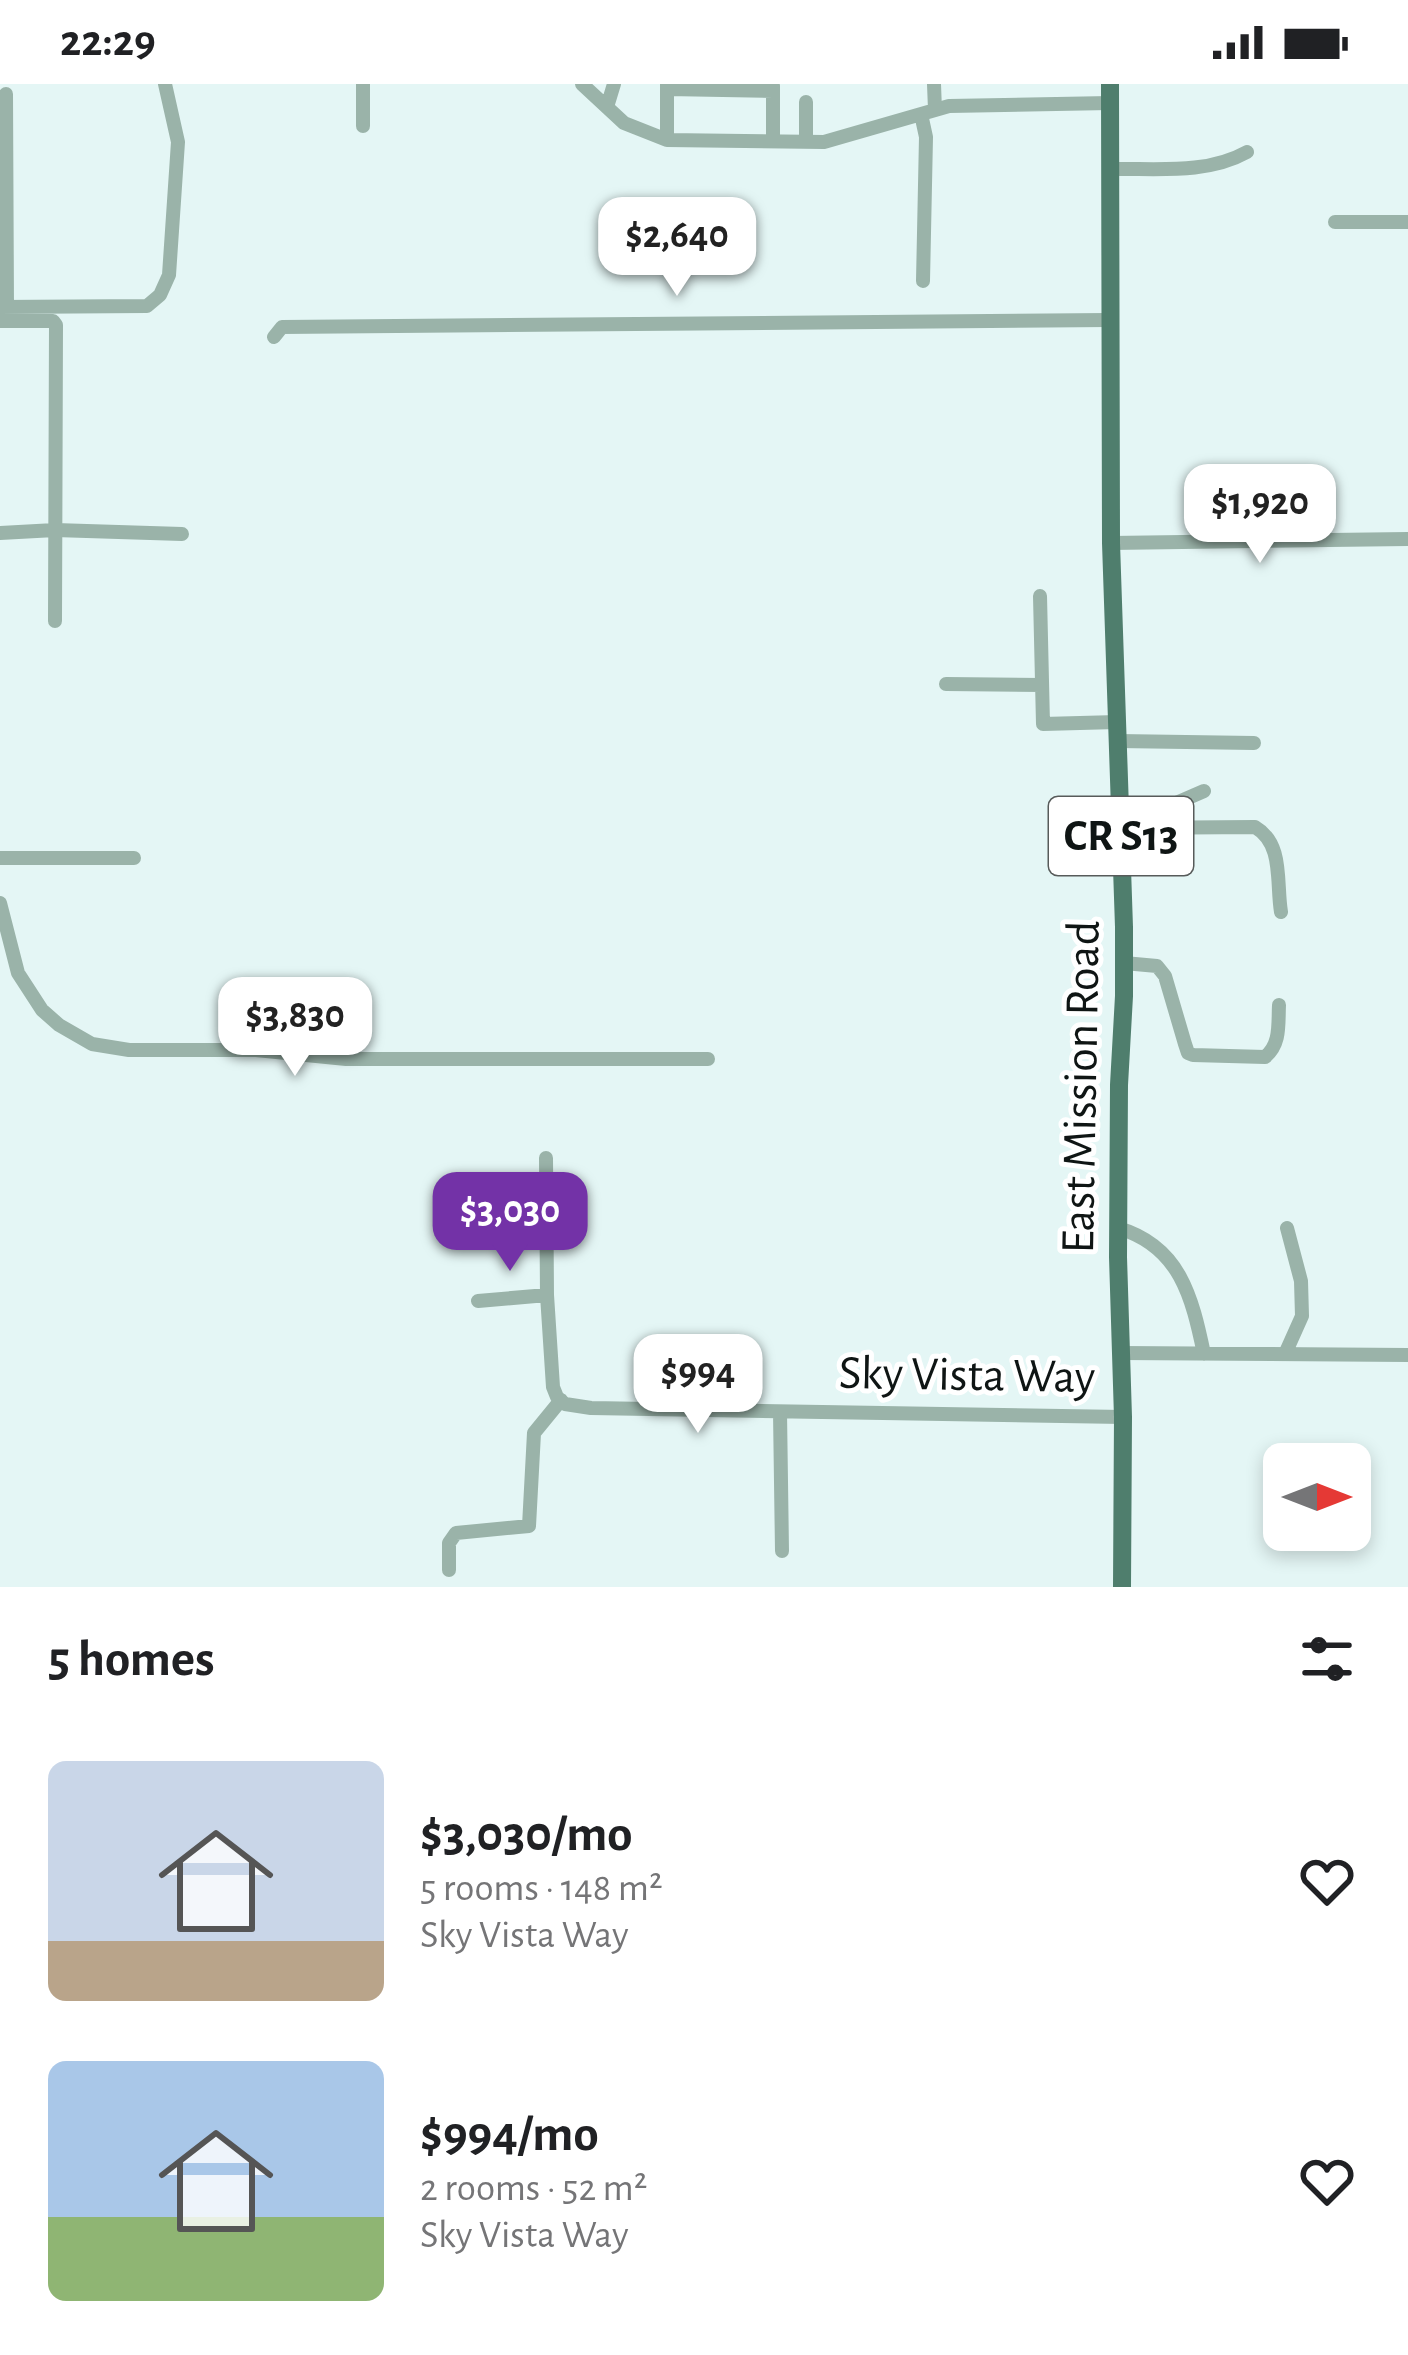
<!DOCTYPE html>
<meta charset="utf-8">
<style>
:root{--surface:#fff;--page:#f6f6f6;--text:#202124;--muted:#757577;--accent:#7332a7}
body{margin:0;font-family:"Alegreya Sans",sans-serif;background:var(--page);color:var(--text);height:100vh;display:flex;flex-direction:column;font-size:45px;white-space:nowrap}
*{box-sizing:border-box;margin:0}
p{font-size:39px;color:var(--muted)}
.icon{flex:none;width:66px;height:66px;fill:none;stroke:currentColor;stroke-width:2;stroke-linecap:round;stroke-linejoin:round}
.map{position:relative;height:1503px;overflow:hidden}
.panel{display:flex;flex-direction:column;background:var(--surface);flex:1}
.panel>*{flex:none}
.needle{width:78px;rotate:90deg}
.fabs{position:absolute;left:1263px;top:1359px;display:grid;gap:24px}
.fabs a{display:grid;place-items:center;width:108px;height:108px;border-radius:18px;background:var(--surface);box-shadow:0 6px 18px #0003;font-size:60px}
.price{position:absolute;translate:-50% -102px;padding:0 27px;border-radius:24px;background:#fff;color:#222;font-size:39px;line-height:78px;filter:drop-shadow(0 3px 6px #0008)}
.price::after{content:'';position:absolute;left:50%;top:72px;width:36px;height:27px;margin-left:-18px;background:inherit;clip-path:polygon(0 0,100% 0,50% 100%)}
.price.active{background:var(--accent);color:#fff}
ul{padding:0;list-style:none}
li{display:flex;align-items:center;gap:36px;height:300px;padding:0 48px}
li span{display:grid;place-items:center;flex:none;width:336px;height:240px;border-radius:18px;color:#555}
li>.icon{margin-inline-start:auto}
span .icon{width:144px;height:144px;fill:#fffc;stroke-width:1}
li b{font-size:51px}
h2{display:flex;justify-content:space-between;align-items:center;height:144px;padding:0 48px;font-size:51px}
.status{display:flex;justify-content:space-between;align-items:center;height:84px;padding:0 60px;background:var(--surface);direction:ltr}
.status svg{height:33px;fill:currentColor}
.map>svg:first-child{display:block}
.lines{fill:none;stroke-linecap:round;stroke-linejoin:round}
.minor{stroke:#9ab3a9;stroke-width:14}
.major{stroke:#4f7e6d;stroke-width:18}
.labels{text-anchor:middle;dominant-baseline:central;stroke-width:10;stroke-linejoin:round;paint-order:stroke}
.shield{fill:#fff;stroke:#575b5a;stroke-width:3}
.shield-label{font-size:45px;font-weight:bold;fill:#0f1514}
.street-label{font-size:48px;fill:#0f1514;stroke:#fff}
</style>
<div class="status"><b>22:29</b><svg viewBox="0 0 49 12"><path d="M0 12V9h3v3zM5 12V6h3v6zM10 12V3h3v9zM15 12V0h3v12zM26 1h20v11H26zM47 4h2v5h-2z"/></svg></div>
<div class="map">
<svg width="1408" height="1503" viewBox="0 0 1408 1503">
<rect width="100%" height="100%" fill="#e4f6f5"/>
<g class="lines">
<path class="minor" d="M582,0L624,39L667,56L824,58L949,22L1110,19
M667,0V56
M934,0L935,26
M773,2V57
M668,5L773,7
M6,10L7,223
M607,23L614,0
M921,30L926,53L923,197
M363,42V0
M806,58V18
M1109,85C1155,84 1206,91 1247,68
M1335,138H1408
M0,223L147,222L160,211L169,191L178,58L165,0
M0,237H53L56,241L55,537
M274,253L282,243L1108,236
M0,449L55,446L182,450
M1111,459L1408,455
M1040,512L1043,640L1117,638
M946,600L1042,601
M1118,657L1254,659
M1121,735L1144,733L1204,707
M1121,744L1255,743C1284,760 1276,798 1281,828
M0,774H134
M0,819L18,889L42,926L59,941L92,960L129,966H256L346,975H708
M1124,879L1157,882L1165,892L1185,960L1188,969L1193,971L1265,973C1281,960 1278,940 1279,921
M546,1074L547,1211L553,1303L557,1313L565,1320L591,1324L1123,1333
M1118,1144C1180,1162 1192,1213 1204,1270
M478,1217L547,1211
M1121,1269L1408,1271
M1285,1270L1302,1232L1301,1197L1287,1144
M780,1328L782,1467
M449,1486V1459L456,1449L529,1442L534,1349L561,1316"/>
<path class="major" d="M1110,0L1111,459L1124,843V912L1119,1001L1118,1173L1123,1333L1122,1503"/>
</g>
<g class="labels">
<rect class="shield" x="1049" y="713" width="144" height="78" rx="9"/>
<g class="shield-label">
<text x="1121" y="752">CR S13</text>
</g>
<g class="street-label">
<text transform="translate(1082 1003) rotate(-89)">East Mission Road</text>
<text transform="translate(967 1292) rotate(1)">Sky Vista Way</text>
</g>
</g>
</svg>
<div class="fabs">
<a><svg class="needle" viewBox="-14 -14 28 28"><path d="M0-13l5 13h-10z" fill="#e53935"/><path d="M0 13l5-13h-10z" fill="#757577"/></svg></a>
</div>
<b class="price" style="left:677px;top:215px">$2,640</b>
<b class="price" style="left:1260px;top:482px">$1,920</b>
<b class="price" style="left:295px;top:995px">$3,830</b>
<b class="price active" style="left:510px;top:1190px">$3,030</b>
<b class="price" style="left:698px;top:1352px">$994</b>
</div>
<section class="panel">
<h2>5 homes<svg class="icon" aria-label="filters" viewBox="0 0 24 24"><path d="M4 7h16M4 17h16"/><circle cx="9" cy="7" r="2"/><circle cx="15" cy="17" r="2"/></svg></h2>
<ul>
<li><span style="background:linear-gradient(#c9d6e8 75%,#b9a48a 0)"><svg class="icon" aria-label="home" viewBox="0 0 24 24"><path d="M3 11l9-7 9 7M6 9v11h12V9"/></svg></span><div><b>$3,030/mo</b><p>5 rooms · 148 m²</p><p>Sky Vista Way</p></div><svg class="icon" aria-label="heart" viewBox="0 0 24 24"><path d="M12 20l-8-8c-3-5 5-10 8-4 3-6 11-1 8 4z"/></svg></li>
<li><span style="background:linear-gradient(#a9c7e8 65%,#8fb573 0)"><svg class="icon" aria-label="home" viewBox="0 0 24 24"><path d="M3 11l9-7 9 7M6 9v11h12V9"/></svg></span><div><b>$994/mo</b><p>2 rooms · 52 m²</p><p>Sky Vista Way</p></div><svg class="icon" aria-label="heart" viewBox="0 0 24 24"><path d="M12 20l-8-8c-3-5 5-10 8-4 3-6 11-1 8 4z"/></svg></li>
</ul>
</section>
